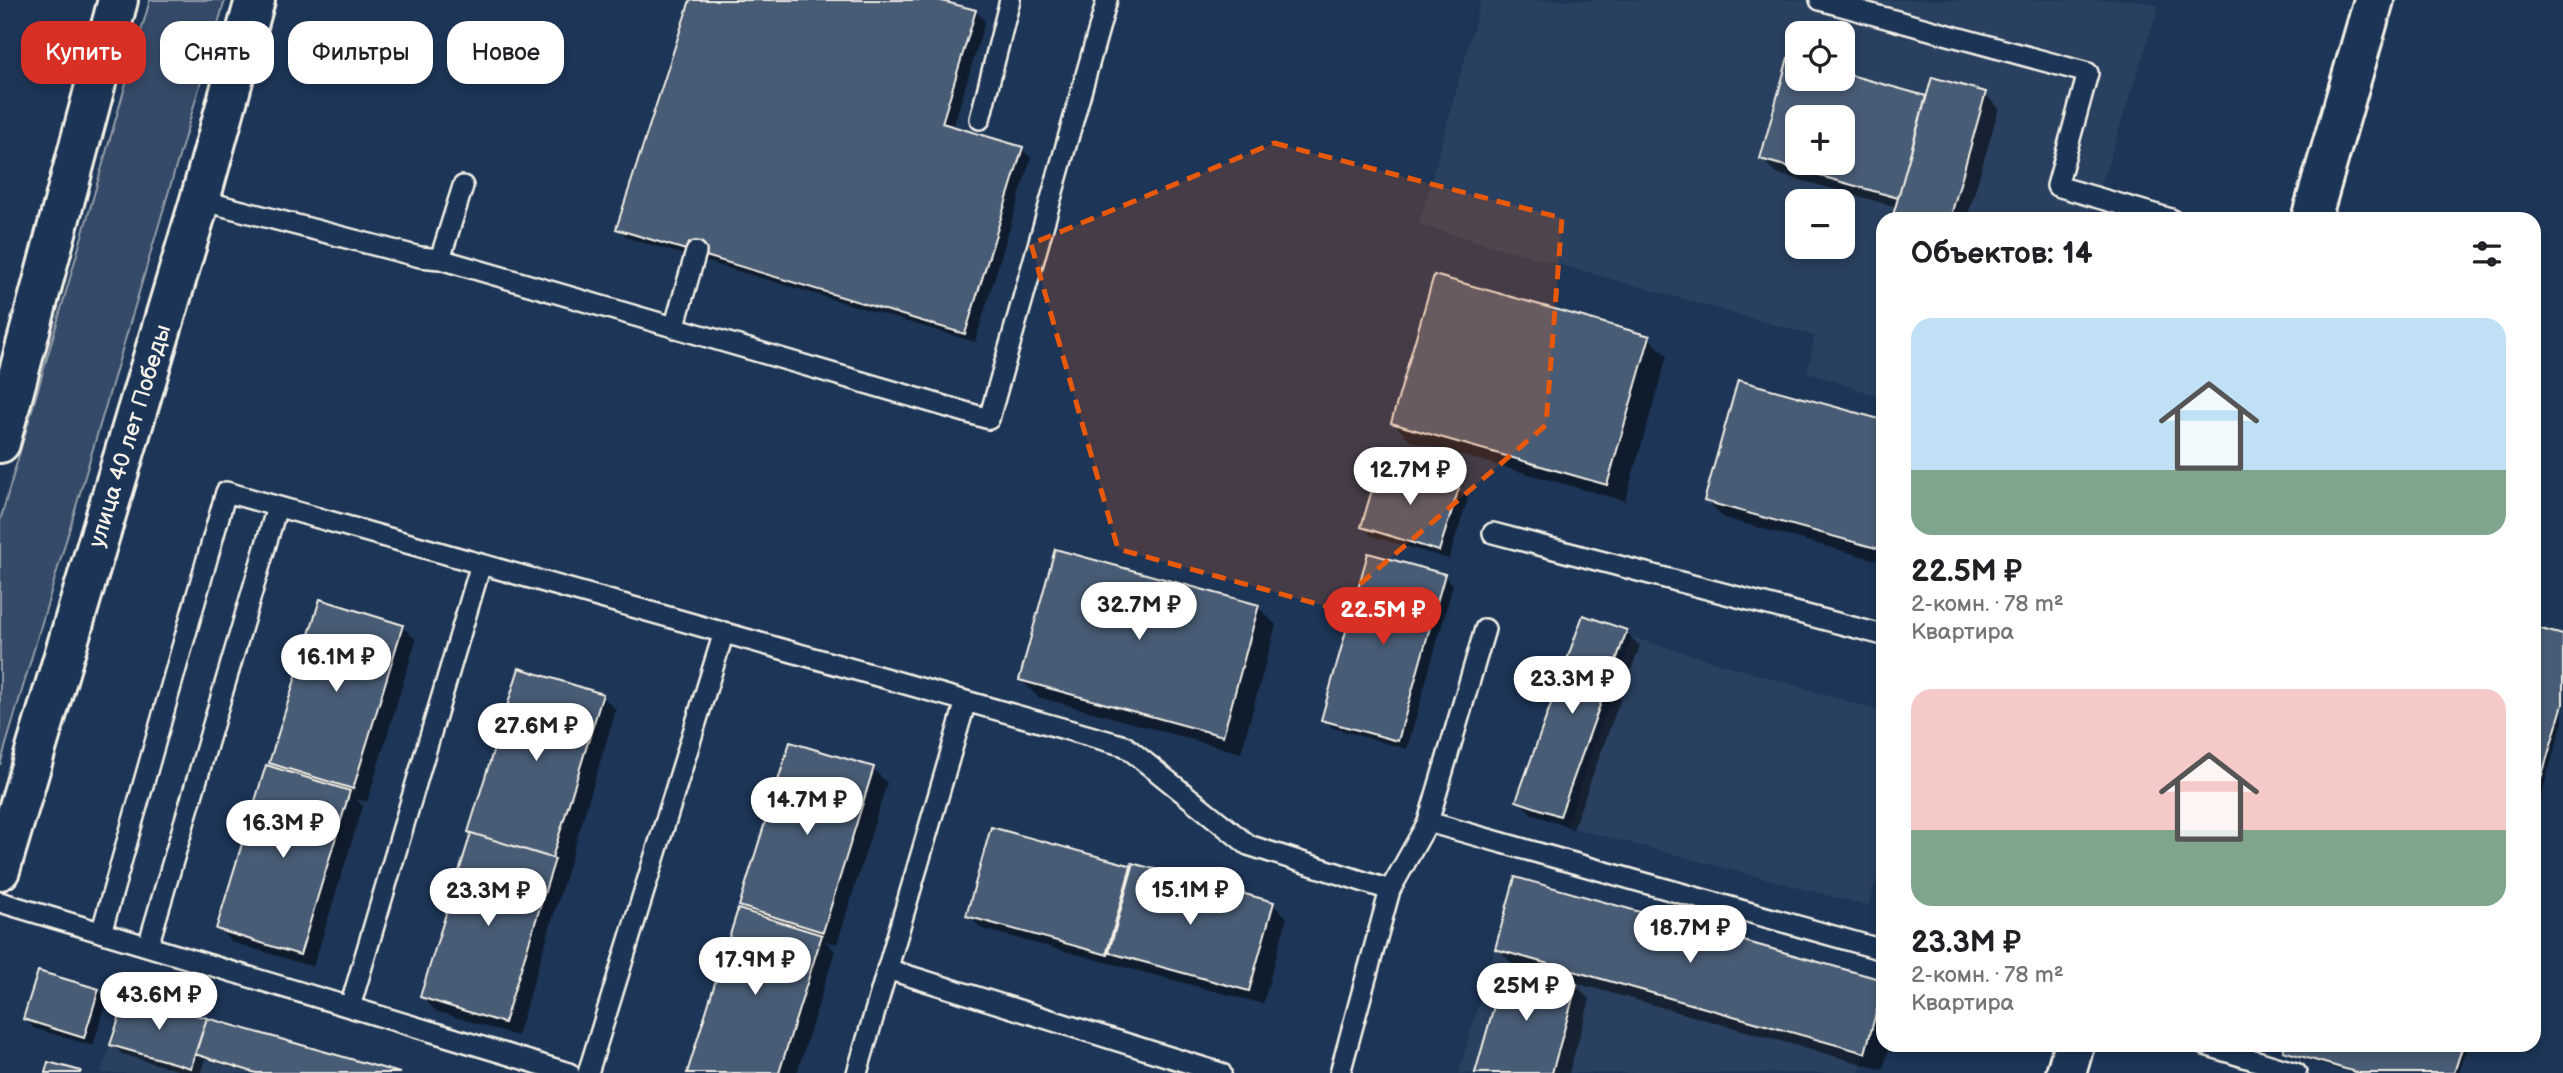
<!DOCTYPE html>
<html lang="ru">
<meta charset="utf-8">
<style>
:root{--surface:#fff;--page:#f2f2f2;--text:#202124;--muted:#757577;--accent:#d93025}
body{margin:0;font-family:"Balsamiq Sans",sans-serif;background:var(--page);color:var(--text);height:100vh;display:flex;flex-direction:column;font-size:26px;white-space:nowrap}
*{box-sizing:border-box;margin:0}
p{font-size:23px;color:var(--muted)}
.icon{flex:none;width:38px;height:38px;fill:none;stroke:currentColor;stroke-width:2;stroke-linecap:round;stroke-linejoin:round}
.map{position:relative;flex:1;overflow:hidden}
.sheet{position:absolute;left:1876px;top:212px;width:665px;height:840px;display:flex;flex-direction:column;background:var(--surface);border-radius:21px;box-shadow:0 4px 10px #0003}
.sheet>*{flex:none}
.hud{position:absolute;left:21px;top:21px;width:665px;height:63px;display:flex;gap:14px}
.fabs{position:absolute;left:1785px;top:21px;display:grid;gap:14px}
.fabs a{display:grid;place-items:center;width:70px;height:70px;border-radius:14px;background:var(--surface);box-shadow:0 4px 10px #0003;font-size:35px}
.price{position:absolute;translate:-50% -60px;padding:0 16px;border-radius:24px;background:#fff;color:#222;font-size:23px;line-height:46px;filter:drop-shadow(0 2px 4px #0008)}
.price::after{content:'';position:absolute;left:50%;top:42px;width:21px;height:16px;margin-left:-10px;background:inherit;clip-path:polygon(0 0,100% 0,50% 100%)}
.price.active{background:var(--accent);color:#fff}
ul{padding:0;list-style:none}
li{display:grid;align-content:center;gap:14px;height:371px;padding:0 35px}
li span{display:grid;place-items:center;height:217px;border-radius:21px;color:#555}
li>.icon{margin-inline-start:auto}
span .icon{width:126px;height:126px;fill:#fffc;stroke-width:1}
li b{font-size:30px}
h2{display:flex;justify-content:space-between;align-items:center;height:84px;padding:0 35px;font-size:30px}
.chip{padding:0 24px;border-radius:21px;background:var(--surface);box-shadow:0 4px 10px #0003;font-size:24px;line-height:63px}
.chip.active{background:var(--accent);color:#fff}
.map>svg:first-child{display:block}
.built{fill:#2a4060;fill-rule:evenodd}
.green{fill:#354a67;stroke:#949ea8;stroke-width:2}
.shadow{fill:#0007;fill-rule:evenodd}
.building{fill:#485b74;stroke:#f4f1e8;stroke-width:2;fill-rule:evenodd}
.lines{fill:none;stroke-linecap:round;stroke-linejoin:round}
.service-casing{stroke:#f4f1e8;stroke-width:24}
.tertiary-casing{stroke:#f4f1e8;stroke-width:44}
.service{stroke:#1d3557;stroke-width:19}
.tertiary{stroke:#1d3557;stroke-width:38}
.marked{fill:#e8590c;fill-opacity:0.2;stroke:#e8590c;stroke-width:5;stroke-dasharray:14 9;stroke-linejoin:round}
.labels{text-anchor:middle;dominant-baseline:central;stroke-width:7;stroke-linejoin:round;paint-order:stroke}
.street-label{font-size:23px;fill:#f4f1e8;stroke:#1d3557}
</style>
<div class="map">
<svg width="2563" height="1073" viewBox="0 0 2563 1073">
<rect width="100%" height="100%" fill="#1d3557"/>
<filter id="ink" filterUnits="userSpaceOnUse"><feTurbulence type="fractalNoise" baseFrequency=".0143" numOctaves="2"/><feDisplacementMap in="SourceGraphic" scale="14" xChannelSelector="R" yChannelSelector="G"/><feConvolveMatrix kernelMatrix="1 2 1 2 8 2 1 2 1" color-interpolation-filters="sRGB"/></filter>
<g filter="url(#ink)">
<path class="built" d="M1481,0H2136L2159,6L2090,219H1883V398L1807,372L1815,336L1419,225ZM1797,33H1843V79H1797ZM1797,117H1843V163H1797ZM1797,201H1843V247H1797Z
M1632,637L1883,712V859L1868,906L1566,826Z
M1515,877L1883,980V988L1859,1073H1459Z
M127,995L400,1073H101Z"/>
<path class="green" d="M150,0H225L0,765V521Z"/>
<path class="shadow" d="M692,0H931L975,11L985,21L953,128L1022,149L1031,158L975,342L628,238L618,228Z
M1790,60L1797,62V79H1843V75L1928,99L1985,94L1999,108L1967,219H1894L1897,207L1775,173L1762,159ZM1797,117H1843V163H1797Z
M1649,338L1667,356L1625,501L1411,441L1393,423Z
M1883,422V562L1724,518L1706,500Z
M1458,489L1468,498L1449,559L1372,536L1363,527Z
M1444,575L1453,585L1407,749L1333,728L1323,719Z
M1258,607L1276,625L1241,753L1038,697L1021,680Z
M402,626L416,640L367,802L356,799L363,806L313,967L232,942L218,928L278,770L271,763Z
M2534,631L2563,637V721L2534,820Z
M1626,632L1640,646L1573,829L1532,814L1518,800Z
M602,696L616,710L517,1036L436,1011L422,997L472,834L470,832Z
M873,769L887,783L837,944L825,941L835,951L797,1073H689L751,915L741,906Z
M1273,904L1287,918L1263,1004L982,929L968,915Z
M1497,948L1883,982V1045H1890L1883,1070L1572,982L1590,1000L1569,1073H1477L1518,970Z
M98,990L107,1000L93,1046L34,1028L24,1018Z
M112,1045L393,1073H250L205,1059L201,1073H187L122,1054Z
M2287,1045H2468L2459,1073H2352L2290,1055L2285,1050Z"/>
<path class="building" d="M690,0H938L976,10L942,123L1023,147L965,334L616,229Z
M1788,58L1797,60V79H1843V73L1926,96L1898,198L1760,159ZM1797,117H1843V163H1797Z
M1932,77L1986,92L1950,219H1892Z
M1434,275L1650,336L1607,485L1391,423Z
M1738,380L1883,420V550L1704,501Z
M1380,463L1459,488L1439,551L1361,527Z
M1055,549L1259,605L1223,736L1019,680Z
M1368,553L1445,574L1398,741L1321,720Z
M320,599L403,625L353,789L269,763Z
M1583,615L1627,630L1560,816L1516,801Z
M2534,627L2563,635V704L2534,802Z
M519,668L603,694L552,858L468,832Z
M790,742L874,767L823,932L739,906Z
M266,765L350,791L300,955L216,929Z
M991,827L1133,866L1108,955L966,916Z
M471,833L555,859L504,1023L420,997Z
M1132,863L1274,902L1249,991L1107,952Z
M1515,877L1883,980V988L1865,1053L1495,949Z
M738,909L822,935L779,1073H687Z
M1506,964L1577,984L1552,1073H1475Z
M38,971L99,989L84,1038L23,1019Z
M127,995L207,1018L191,1068L110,1045Z
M207,1018L400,1073H256L195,1054Z
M2285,1045H2463L2454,1073H2359L2283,1051Z
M48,1062L81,1071L80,1073H45Z"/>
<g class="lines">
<defs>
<path id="service" d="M1820,0L2088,73L2057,186L2171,219
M980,119L1010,0
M200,200L420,257L440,259L463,186
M440,259L989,419L1107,0
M674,328L696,252
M1493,533L1883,635
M1485,629L1428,822L1883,950
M1390,890L1428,822
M0,902L569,1073
M102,930L226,492L1125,746L1248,845L1390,890L1340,1073
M148,946L277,507
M887,969L1221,1073
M350,1007L481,564
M2205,1045L2296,1073
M588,1073L724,632
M857,1073L966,701"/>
<path id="tertiary" d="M2311,219L2374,0
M0,443L118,0
M0,870L200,200L255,0
M2066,1073L2074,1045"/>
</defs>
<use href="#service" class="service-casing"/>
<use href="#tertiary" class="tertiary-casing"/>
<use href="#service" class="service"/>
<use href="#tertiary" class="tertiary"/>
</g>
</g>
<path class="marked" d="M1274,143L1562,218L1546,425L1332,608L1118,549L1031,244Z"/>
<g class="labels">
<g class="street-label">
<text transform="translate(130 436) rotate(-73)">улица 40 лет Победы</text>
</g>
</g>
</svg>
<div class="fabs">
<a><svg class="icon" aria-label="locate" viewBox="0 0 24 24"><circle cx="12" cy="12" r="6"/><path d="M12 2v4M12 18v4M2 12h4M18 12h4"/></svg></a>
<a>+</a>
<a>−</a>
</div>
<b class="price" style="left:1410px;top:507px">12.7M ₽</b>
<b class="price" style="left:1139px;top:642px">32.7M ₽</b>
<b class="price active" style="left:1383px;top:647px">22.5M ₽</b>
<b class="price" style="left:336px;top:694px">16.1M ₽</b>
<b class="price" style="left:1572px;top:716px">23.3M ₽</b>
<b class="price" style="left:536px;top:763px">27.6M ₽</b>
<b class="price" style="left:807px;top:837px">14.7M ₽</b>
<b class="price" style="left:283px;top:860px">16.3M ₽</b>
<b class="price" style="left:1190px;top:927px">15.1M ₽</b>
<b class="price" style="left:488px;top:928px">23.3M ₽</b>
<b class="price" style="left:1690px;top:965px">18.7M ₽</b>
<b class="price" style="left:755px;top:997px">17.9M ₽</b>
<b class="price" style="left:1526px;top:1023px">25M ₽</b>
<b class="price" style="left:159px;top:1032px">43.6M ₽</b>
<div class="hud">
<a class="chip active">Купить</a>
<a class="chip">Снять</a>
<a class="chip">Фильтры</a>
<a class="chip">Новое</a>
</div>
<section class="sheet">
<h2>Объектов: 14<svg class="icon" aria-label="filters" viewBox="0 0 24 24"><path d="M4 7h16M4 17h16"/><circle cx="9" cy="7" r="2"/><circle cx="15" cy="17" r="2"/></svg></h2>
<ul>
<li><span style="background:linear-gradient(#bfe0f5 70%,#7fa58c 0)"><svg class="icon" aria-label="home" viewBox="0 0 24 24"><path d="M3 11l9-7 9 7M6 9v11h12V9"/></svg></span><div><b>22.5M ₽</b><p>2-комн. · 78 m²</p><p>Квартира</p></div></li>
<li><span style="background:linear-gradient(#f6c9c9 65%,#7fa58c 0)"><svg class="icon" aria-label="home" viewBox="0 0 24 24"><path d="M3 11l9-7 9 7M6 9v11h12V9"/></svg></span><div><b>23.3M ₽</b><p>2-комн. · 78 m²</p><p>Квартира</p></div></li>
</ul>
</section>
</div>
